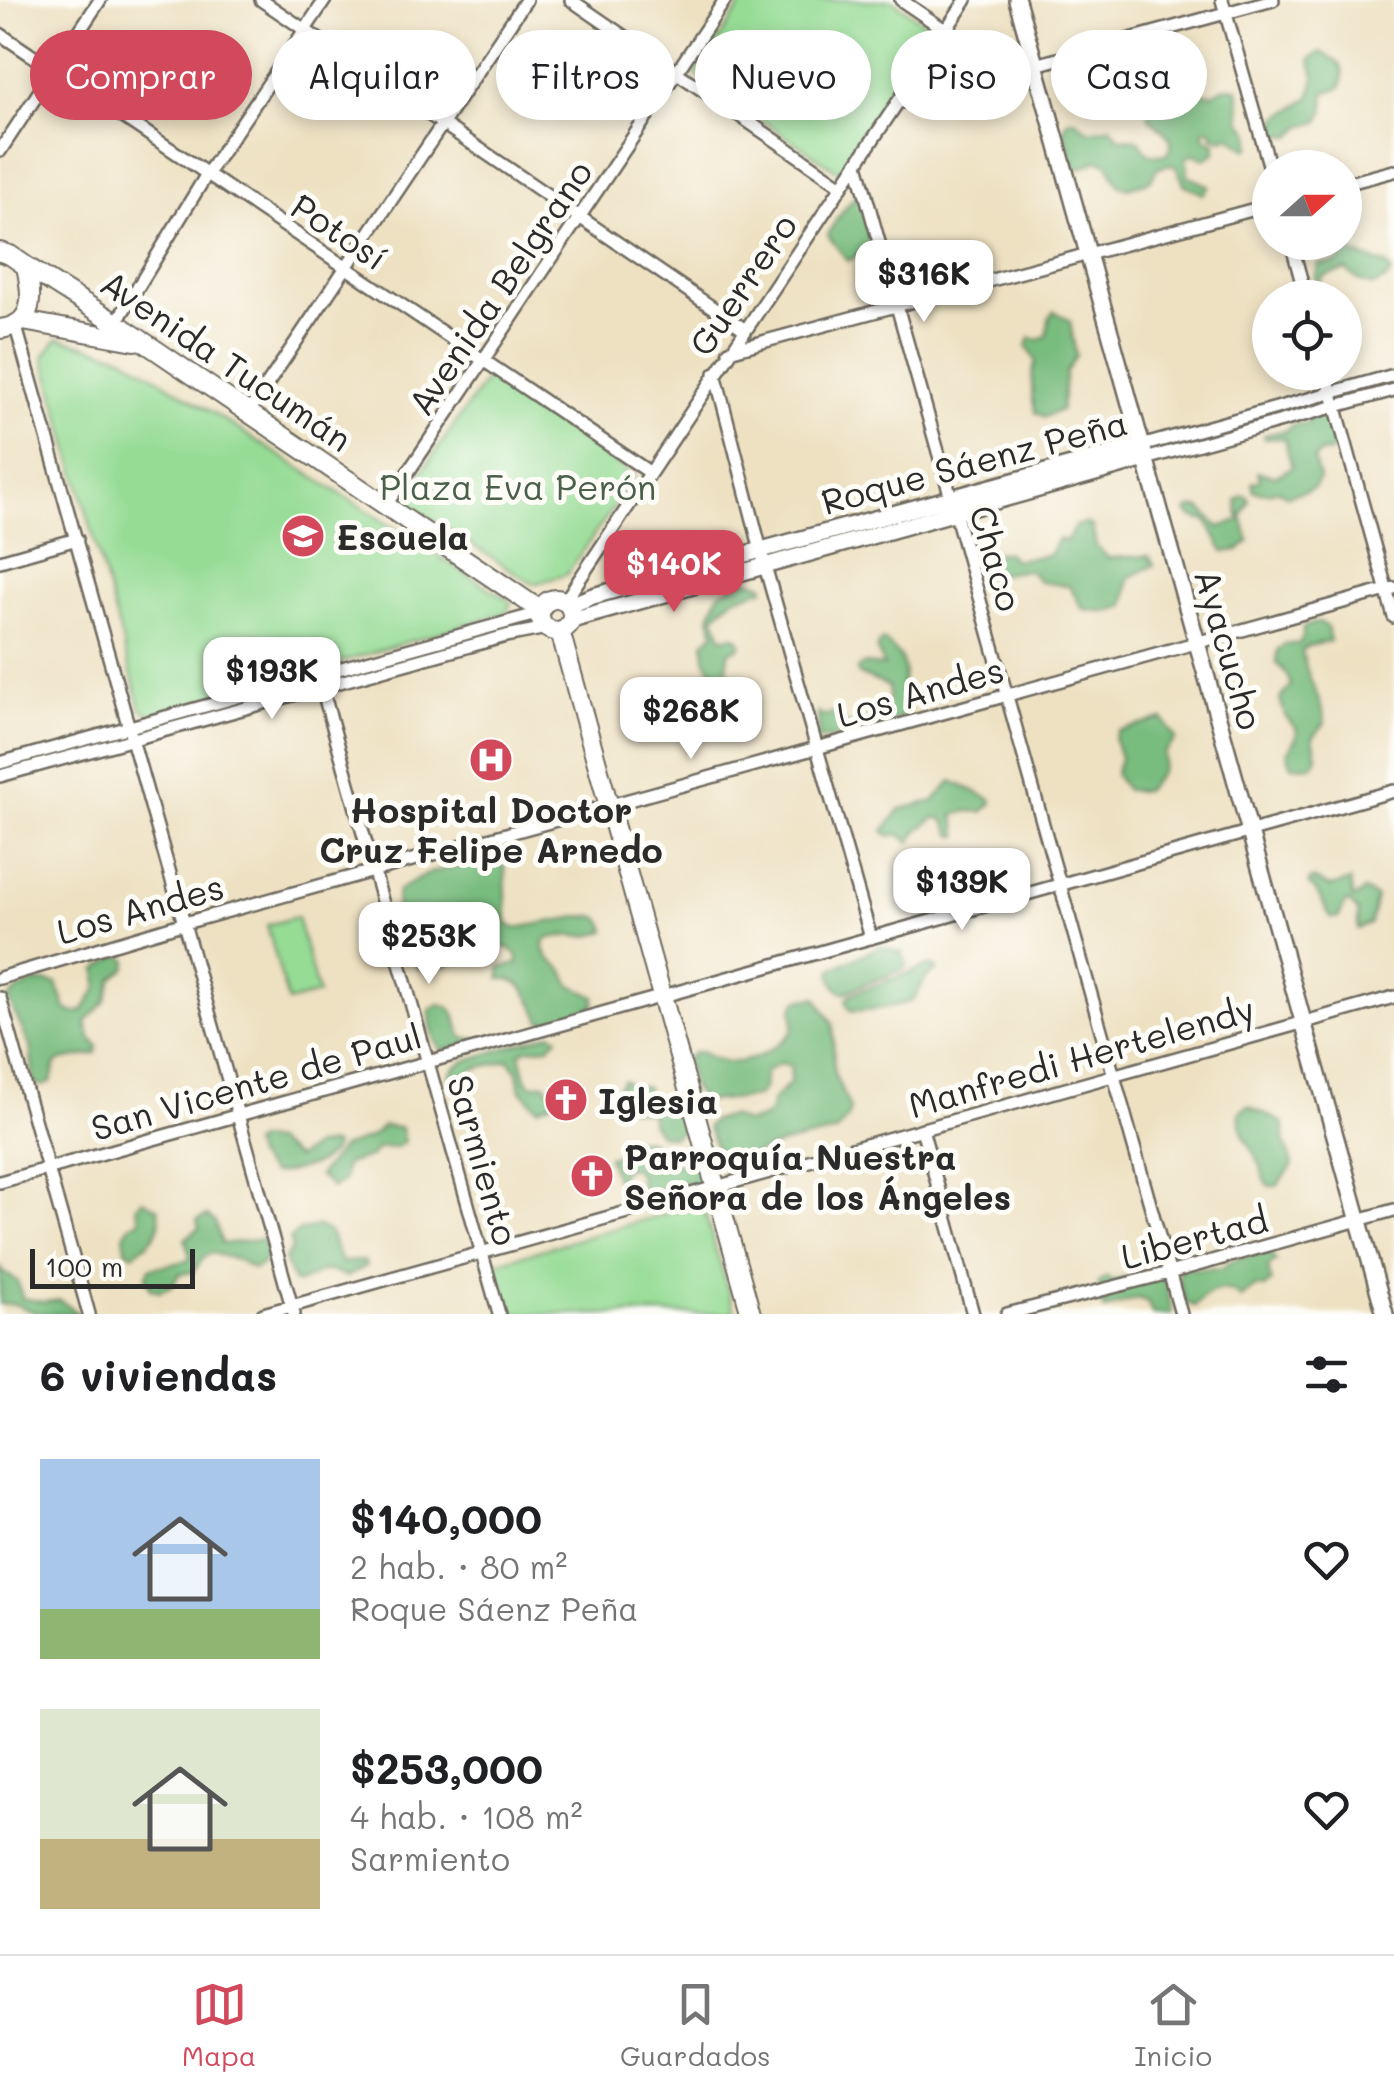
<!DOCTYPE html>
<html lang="es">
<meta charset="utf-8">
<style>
:root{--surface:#fff;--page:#f6f6f6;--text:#202124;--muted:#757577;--line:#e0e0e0;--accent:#d1495b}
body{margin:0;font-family:Mali,sans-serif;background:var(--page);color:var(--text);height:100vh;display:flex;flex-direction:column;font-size:38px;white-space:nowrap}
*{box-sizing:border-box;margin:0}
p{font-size:32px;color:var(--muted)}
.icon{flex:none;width:55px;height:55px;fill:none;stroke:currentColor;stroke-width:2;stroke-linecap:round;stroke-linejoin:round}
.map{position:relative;height:1314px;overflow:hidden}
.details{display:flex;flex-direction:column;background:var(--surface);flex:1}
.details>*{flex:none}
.hud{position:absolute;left:30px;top:30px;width:1335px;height:90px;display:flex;gap:20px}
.needle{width:65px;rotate:69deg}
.buttons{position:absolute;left:1252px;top:150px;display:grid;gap:20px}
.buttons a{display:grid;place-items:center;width:110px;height:110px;border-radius:50%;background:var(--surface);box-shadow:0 5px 15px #0003;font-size:50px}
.scale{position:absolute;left:30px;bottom:25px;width:165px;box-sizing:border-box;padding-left:10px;border:5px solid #2b2b2b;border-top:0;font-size:28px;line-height:35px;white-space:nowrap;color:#2b2b2b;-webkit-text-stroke:8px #fdfcf7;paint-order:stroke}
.price{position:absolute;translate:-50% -85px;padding:0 22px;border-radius:20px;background:#fff;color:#222;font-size:32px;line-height:65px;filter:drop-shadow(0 2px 5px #0008)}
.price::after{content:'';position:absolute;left:50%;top:60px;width:30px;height:22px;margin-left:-15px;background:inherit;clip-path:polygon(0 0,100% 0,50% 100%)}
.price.selected{background:var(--accent);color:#fff}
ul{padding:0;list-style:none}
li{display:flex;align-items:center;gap:30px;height:250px;padding:0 40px}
li span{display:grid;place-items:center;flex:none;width:280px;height:200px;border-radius:0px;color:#555}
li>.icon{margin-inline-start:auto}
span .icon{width:120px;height:120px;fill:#fffc;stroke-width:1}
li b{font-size:42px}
h2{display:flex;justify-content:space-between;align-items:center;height:120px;padding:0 40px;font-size:42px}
.pill{padding:0 35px;border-radius:45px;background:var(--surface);box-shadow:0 5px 15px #0003;font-size:35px;line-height:90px}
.pill.selected{background:var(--accent);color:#fff}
.dock{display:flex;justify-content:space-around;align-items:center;height:140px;border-top:2px solid var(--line);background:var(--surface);font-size:28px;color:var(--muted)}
.dock a{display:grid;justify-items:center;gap:5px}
.dock .selected{color:var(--accent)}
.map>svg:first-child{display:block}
.green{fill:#96dc95;stroke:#608460;stroke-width:2.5}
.forest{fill:#78bc7e;stroke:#527454;stroke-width:2.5}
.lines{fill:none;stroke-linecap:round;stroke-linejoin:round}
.minor-casing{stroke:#6f6b60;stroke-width:16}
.tertiary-casing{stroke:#6f6b60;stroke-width:20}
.secondary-casing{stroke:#6f6b60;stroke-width:22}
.minor{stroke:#fff;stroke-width:11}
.tertiary{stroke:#fff;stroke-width:15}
.secondary{stroke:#fff;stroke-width:18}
.labels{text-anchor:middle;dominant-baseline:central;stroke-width:10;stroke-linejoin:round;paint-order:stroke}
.street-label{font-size:35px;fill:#2b2b2b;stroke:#fdfcf7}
.park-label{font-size:35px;fill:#4b604b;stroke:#fdfcf7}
.poi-label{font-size:35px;font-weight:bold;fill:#2b2b2b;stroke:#fdfcf7;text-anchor:start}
</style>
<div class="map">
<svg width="1394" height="1314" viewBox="0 0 1394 1314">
<rect width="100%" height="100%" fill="#fdfcf7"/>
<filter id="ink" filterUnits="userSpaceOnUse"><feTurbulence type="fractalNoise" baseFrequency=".01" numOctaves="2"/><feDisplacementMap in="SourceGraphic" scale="20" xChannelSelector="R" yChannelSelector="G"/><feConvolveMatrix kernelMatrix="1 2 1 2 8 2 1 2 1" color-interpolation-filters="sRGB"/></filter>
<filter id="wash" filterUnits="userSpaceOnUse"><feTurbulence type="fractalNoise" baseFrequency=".0048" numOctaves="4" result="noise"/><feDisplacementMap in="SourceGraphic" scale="40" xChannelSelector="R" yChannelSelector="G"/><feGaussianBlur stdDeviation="2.25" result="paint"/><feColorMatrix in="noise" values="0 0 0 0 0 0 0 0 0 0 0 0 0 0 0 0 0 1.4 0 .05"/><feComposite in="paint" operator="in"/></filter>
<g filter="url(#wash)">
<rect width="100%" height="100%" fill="#eee1c2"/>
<path class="green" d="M745,0H892L934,29L839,172L695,75Z
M58,338L123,356L511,602L507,612L156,718L141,709L44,357Z
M490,374L635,477L566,575L533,584L402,500Z
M297,917L318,994L288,1002L267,925Z
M702,1203L735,1314H510L495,1263Z"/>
<path class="forest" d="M1321,52C1337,60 1348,66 1341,87L1324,93L1325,110L1319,122L1302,126L1292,136L1279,135L1275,127L1278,118L1310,98L1315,76L1310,59Z
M1166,67L1186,91L1213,94L1225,87L1238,88L1241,120L1251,133V146L1247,149L1230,136L1222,139L1213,136L1211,129L1204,130V137L1215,143V153L1204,159L1194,154L1186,158L1188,176L1210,186L1203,194L1184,184L1177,168L1169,164L1157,169L1151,180L1128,188L1120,186L1107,163L1098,160L1082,168H1075L1063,131L1068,120L1074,119L1089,131L1111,127L1119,138L1138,139L1148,154L1166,155L1171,148V139L1148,116L1151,103L1166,84L1161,72Z
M861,190L878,255L870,260L858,255L848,261L828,236C830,225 853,198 861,190Z
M1349,252L1387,265L1391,273L1386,280L1373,286L1359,281L1346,270L1324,276L1319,283L1315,280L1318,264L1336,263Z
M1054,311L1070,321L1076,356L1066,372L1061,410L1045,417L1036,413C1031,398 1030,375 1036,361L1027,346L1030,338L1039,340L1047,336L1049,318Z
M1325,414L1336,444L1330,452L1321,453L1314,459L1319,479L1314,488L1288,496L1277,490L1268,493L1254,491L1252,483L1260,480L1258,472L1276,476L1292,467L1284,438L1265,439L1264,435L1287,430L1293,424H1306L1311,416Z
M1243,496H1247L1249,501L1242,516L1249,541L1239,550L1224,552L1207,521L1194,518L1187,512L1190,508H1200L1219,527L1239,521L1237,500Z
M1084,523L1092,526L1096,546L1108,558L1149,556L1154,565L1129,578L1125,606L1108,612L1083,609L1069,586L1041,582L1028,570L1001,574L993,571L991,553H1008L1014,560L1049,555L1058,539L1067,541L1075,526Z
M745,579L763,584L764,589L733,598L714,616L722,637L736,636L741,642L740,647L728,652L727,670L721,678H717L705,659L704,642L714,633L710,616L719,593Z
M1319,622L1327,627L1330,641L1308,646L1302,651C1305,677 1322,697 1325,723L1313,737L1317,756L1314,765L1292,766L1287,753L1296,738L1297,730L1285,716L1280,699L1291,685L1285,672L1276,663L1278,650L1285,644H1299L1303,636V627Z
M881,641H885L901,658L905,671L902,684L909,713L878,729L870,726L863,732L819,740L818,713L825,716L838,712L845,723L853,726L873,716L889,699L888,686L858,674L857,669L864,664L884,666L877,649Z
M1163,719L1176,739L1164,753C1165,770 1156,780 1144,791L1126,790L1115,775L1120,758L1114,739L1118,731Z
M952,781L991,799L992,803L982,812L968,811L954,815L959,836H953L944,820L936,817L917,831L910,843L901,835H888L884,831L900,809L934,801Z
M489,859L505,867L507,923L514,928C530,927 590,912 598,917C605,921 604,924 606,931C587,941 564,931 545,940L544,949L549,959L563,969L571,985L595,997L594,1006L569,1017L542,1022C533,1004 524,976 500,979V967L518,964L517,955L510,948C480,945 438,977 417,967L416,949C395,930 394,918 398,890L430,873Z
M1313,879L1330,887L1350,881L1353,899L1364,891L1376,897L1370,924L1358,929V911L1348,902L1344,904L1339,917L1331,918L1316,891L1309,885V881Z
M880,946L902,953L907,965L904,969L843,993C835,988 829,977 832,969Z
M120,955L128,960L126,968L112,979L106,1001L86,1022L91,1039L98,1046L96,1054L61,1060L55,1065L51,1082L43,1086L34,1083L30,1046L8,999C21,986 39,978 57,984L66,1009L74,1013L83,1011L98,988L97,969Z
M927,966H935L937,971C920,977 924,989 912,1000C905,1006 858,1012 850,1010L846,1001L851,994Z
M816,997L833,1024L834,1073L850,1109L848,1118L836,1132L782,1144L730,1163L721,1161L707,1126L713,1120L730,1116L746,1123L764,1118L770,1112L771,1102L790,1083L791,1066L781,1063L765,1072L763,1090L756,1097L708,1101L702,1100L693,1088L686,1060L693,1053L701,1052C727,1068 750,1064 774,1047C780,1043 788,1037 792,1031C795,1024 792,1016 793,1008L798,1000Z
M439,1004C459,1007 455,1024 463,1038L477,1039L478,1044L442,1051C433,1042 429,1023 430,1010Z
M551,1033L558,1037L549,1047L527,1049L520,1053L526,1078L531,1085L545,1083L555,1097V1101L538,1108L521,1091L518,1072L509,1060L474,1069L456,1082L449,1077L453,1069L465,1061Z
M623,1080L635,1087L644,1086L652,1097C665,1099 679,1108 689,1118L687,1127L672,1137L659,1134L651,1122V1113L628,1108L618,1087Z
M1248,1106L1284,1123V1140L1293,1165L1277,1186H1268C1260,1178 1265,1174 1260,1164C1251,1146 1237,1133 1240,1111Z
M383,1126L401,1128L404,1142L396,1147L377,1148L372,1156L346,1164L343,1180L332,1188L319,1176L321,1172L342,1147L369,1138Z
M637,1139L651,1141L659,1162L678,1164L691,1160L702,1167L705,1183L697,1186L683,1182C669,1188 655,1198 641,1188L638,1174L632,1167L623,1169L619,1181L615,1179L608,1157L625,1153L629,1143Z
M260,1140L274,1142L296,1158L315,1146L333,1144L334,1148C327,1165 289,1173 271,1174L255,1157L252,1144Z
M142,1200L158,1208C164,1232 151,1242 133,1254L126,1249L124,1235L131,1224L140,1220L136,1207Z
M208,1216L215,1222L222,1244L263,1239C270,1252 269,1263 253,1269L238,1260L212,1253L204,1257L193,1272L179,1274L172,1286L159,1291L151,1288L146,1276L150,1268L188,1261L190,1256L185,1239L199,1228L197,1220Z
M317,1226L329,1232L341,1262L364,1261L366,1266L347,1277C317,1264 324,1274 298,1283L293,1281L284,1260L292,1248L290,1239L300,1231Z
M1268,1251L1276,1261L1268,1267L1271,1282L1264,1288L1255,1287L1241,1298C1225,1282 1207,1291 1195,1306L1186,1303L1178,1278L1180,1269L1223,1268L1230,1261Z
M0,1266L2,1272L18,1281L22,1298L43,1302L60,1300L79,1314H38L17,1305L0,1304Z
M1150,1272L1166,1280L1172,1314H1152L1147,1301L1138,1298L1104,1309L1100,1301L1099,1282L1106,1277L1114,1281Z"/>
</g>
<g filter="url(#ink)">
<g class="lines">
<defs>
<path id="minor" d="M261,0L744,329
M571,0L842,186
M901,0L945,30
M1222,0L1270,168
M0,34L649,472
M897,103L1273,0
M0,151L100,0
M857,164L1181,1314
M1345,184L1394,171
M1291,242L1306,298
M116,323L207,174L325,0
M16,327L294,1314
M729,351L1270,205
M1326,372L1394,617
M715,373L765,566L871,938
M248,413L526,0
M1141,446L1394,375
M1145,459L1394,390
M386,505L725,0
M0,561L77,539
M565,601L966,0
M318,674L499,1314
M0,763L540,613
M0,776L506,636L547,628
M0,978L185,923L1394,588
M0,998L89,1314
M922,1129L973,1314
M0,1182L1394,791
M263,1314L1394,997
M1007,1314L1169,1273L1394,1210"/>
<path id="tertiary" d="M1017,0L1385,1314
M570,605L593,596L1141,446
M572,620L1145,459"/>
<path id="secondary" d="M0,252L10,255L26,266C32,295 37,324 0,329
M26,266L116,323L540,610
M23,321L135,341
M540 615a16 16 0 1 1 32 0a16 16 0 1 1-32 0Z
M560,631L751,1314"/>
</defs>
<use href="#minor" class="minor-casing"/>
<use href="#tertiary" class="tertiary-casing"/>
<use href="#secondary" class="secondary-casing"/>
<use href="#minor" class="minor"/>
<use href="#tertiary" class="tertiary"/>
<use href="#secondary" class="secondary"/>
</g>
</g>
<defs>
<symbol id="school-disc" viewBox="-11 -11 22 22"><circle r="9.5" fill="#d1495b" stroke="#fdfcf7"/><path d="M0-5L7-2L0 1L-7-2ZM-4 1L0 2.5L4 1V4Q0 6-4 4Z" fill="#fff"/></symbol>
<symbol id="hospital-disc" viewBox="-11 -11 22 22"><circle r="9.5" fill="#d1495b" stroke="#fdfcf7"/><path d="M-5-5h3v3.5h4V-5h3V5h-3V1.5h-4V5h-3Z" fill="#fff"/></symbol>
<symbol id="church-disc" viewBox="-11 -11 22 22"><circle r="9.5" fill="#d1495b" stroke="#fdfcf7"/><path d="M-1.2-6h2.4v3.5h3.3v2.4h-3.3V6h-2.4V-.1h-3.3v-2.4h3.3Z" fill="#fff"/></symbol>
</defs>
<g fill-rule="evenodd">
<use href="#school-disc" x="278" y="511" width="50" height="50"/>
<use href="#hospital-disc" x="466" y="735" width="50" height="50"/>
<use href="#church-disc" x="541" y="1075" width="50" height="50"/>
<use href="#church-disc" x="567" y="1151" width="50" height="50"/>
</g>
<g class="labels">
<g class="street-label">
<text transform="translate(340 231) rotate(34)">Potosí</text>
<text transform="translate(742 284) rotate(-56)">Guerrero</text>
<text transform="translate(499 287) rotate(-56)">Avenida Belgrano</text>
<text transform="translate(227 360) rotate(34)">Avenida Tucumán</text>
<text transform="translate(974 461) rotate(-15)">Roque Sáenz Peña</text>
<text transform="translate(997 558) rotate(74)">Chaco</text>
<text transform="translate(1230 649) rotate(74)">Ayacucho</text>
<text transform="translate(920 691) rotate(-16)">Los Andes</text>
<text transform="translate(140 908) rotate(-16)">Los Andes</text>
<text transform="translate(1081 1056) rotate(-16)">Manfredi Hertelendy</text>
<text transform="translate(256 1081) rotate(-16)">San Vicente de Paul</text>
<text transform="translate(484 1160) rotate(74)">Sarmiento</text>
<text transform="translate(1194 1237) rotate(-15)">Libertad</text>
</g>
<g class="park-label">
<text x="518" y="486">Plaza Eva Perón</text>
</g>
<g class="poi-label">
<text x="336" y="536">Escuela</text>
<text x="491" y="809" text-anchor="middle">Hospital Doctor<tspan x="491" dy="40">Cruz Felipe Arnedo</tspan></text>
<text x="598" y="1100">Iglesia</text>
<text x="624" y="1156">Parroquía Nuestra<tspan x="624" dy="40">Señora de los Ángeles</tspan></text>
</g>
</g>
</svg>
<div class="buttons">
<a><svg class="needle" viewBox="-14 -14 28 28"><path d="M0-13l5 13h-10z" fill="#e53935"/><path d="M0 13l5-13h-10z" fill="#757577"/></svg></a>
<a><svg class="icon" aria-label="locate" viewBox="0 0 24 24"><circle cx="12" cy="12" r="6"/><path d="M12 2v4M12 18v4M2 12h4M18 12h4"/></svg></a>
</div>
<div class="scale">100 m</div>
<b class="price" style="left:924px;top:325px">$316K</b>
<b class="price selected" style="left:674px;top:615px">$140K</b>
<b class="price" style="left:272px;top:722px">$193K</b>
<b class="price" style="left:691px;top:762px">$268K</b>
<b class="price" style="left:962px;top:933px">$139K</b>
<b class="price" style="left:429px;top:987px">$253K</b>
<div class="hud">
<a class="pill selected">Comprar</a>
<a class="pill">Alquilar</a>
<a class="pill">Filtros</a>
<a class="pill">Nuevo</a>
<a class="pill">Piso</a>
<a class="pill">Casa</a>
</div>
</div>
<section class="details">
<h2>6 viviendas<svg class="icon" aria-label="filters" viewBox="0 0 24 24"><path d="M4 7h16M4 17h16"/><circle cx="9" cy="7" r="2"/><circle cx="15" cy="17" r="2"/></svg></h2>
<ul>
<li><span style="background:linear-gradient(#a9c7e8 75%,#8fb573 0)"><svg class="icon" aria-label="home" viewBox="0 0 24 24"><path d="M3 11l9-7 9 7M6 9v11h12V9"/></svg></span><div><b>$140,000</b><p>2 hab. · 80 m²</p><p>Roque Sáenz Peña</p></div><svg class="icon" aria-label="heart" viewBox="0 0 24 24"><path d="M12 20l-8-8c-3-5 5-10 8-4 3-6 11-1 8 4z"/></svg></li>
<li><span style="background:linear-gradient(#dfe7d0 65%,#c2b280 0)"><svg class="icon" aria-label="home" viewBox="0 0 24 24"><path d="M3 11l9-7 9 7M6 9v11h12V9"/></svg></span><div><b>$253,000</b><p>4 hab. · 108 m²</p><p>Sarmiento</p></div><svg class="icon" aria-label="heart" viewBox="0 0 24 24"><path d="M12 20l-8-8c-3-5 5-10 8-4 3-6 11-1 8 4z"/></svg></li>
</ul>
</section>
<nav class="dock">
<a class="selected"><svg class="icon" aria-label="map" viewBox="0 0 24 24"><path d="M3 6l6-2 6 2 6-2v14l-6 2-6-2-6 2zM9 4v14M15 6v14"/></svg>Mapa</a>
<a><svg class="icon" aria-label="saved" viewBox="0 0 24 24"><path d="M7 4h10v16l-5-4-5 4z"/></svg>Guardados</a>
<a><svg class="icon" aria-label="home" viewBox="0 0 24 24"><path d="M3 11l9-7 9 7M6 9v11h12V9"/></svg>Inicio</a>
</nav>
